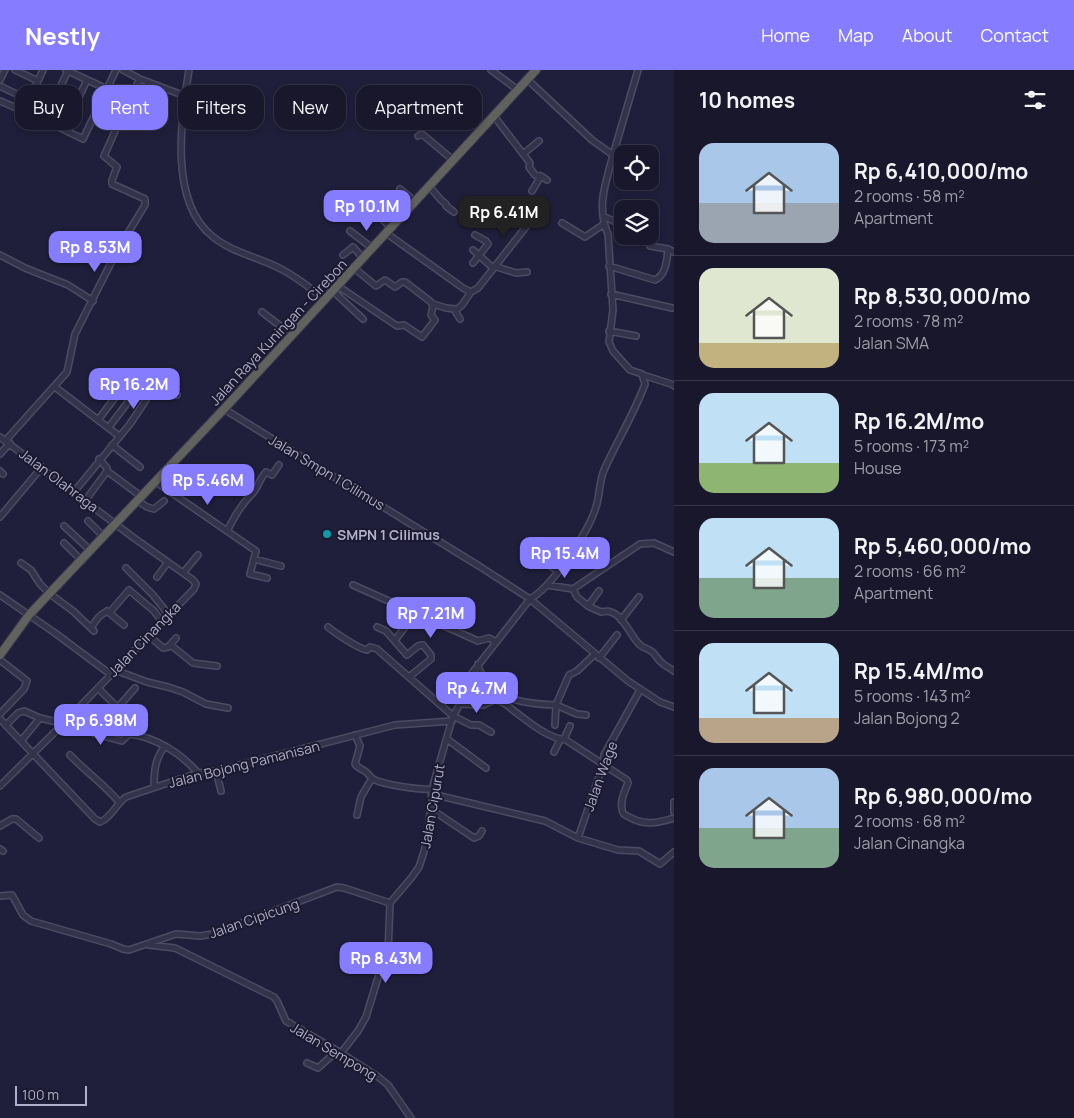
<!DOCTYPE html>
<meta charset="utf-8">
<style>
:root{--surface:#18172c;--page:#212034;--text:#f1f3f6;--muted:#9f9fa9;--line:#363648;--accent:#857cff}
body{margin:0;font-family:Manrope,sans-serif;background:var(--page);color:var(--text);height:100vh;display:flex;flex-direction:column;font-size:19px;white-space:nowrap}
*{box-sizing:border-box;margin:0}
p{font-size:16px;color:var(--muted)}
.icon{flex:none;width:28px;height:28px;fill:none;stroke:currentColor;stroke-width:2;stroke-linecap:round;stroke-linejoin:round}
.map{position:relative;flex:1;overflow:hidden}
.side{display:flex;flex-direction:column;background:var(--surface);width:400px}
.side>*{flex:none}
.banner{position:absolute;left:15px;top:15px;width:475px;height:45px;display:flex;gap:10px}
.controls{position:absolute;left:614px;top:75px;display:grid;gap:10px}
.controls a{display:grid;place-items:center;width:45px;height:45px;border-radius:10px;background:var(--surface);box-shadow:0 2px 8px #0003,0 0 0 1px var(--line);font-size:25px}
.scale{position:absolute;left:15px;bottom:12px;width:72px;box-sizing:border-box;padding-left:5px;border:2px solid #b0aec8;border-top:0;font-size:14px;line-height:18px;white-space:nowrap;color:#b0aec8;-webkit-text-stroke:4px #1a1930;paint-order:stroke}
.price{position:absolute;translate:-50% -42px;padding:0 11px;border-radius:10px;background:var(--accent);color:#fff;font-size:16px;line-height:32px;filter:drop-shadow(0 1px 2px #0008)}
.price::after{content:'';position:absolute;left:50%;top:30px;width:15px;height:11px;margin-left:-8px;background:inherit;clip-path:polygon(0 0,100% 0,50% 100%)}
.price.selected{background:#222;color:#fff}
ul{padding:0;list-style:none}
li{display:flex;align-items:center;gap:15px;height:125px;padding:0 25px}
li+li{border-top:1px solid var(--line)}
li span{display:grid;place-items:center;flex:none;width:140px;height:100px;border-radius:15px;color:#555}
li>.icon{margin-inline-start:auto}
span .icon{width:60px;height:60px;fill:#fffc;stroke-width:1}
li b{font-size:21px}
h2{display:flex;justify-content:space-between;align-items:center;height:60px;padding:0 25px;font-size:21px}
.chip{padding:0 18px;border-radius:15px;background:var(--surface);box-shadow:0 2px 8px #0003,0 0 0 1px var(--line);font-size:18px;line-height:45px}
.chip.selected{background:var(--accent);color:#fff}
header{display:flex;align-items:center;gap:30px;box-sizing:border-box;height:70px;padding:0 25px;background:var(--accent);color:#fff}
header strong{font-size:24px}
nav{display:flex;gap:28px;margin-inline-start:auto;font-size:18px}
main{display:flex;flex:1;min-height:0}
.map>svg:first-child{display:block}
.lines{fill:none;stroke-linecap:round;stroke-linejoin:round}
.minor-casing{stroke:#4d4b63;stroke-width:8}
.trunk-casing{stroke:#3a3850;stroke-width:10}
.minor{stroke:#34334c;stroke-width:5}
.trunk{stroke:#61625e;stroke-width:8}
.culture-dot{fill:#0f9aa8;stroke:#1a1930;stroke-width:2}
.labels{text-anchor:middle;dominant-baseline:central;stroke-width:4;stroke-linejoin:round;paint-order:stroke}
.street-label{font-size:14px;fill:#b0aec8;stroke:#1a1930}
.poi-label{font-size:14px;font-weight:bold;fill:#b0aec8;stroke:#1a1930;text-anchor:start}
</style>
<header>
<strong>Nestly</strong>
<nav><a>Home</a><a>Map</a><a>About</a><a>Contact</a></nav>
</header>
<main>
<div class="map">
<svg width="674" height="1048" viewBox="0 0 674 1048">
<rect width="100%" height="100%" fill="#201f3b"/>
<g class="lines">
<defs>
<path id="minor" d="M15,0L38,11
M66,0L107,19
M123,0L140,9L185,26
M189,0C181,49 169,131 212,166C232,183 259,187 281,199C297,207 311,219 325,229
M491,0L518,20
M0,10L5,0
M0,16L29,30
M0,31L44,50L83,69L116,0
M24,41L43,0
M494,46L530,93L529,97L535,105L541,106L547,110
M44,50L68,1
M64,59L87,10
M418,66L422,64L453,90
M523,84L539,71
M613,85L638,0
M429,116L441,130L446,134V136L454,142
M400,119L415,131
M532,121L541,106
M375,142L391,158
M603,146L622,155
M562,153L585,167L604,154
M350,161L372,178
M386,163L463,218L471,222L478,218L529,153
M647,166L650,169V176L668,179
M473,180L493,198
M0,185L25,198L68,215L93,231
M343,185L353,177L363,188
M473,193L488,174L486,171L475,165
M494,196L516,203L527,202
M609,196L655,210C666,205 667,190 668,179L674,182
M338,216L397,256L404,255L422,267L435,250L431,245L433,236L431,232L405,212H402L395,217L385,210L376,216L354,198
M333,221L363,249
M611,224L672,238
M433,234L446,238L455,239
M262,242L292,265
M460,249L455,241L462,235L471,222
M609,261L636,266
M643,305L671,314L674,316
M55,317L119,366
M224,339L479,496L530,529L628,611L660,632L674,637
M98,350L123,317
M109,357L147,307L177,325
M0,367L134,468L193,510L196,514L194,519L64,653L0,716
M6,370L67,302L75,264L117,181L145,135V129L112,114V110L117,97L104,86L128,32L140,9
M112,375L140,397
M0,384L10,373
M99,389L107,398V401L142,427
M0,401L3,404
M156,412L227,461
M74,422L130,354L146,330
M85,431L107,401
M138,431L147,437L154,439L164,431
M0,447L42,397
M88,451L104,467
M64,456L91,481
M64,473L82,491
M535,486L558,501
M254,489L281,496
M21,493L31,500L40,514L50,524L73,541L94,561
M126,498L153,525L169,545
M183,503L198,485
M157,507L168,492
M267,508L250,504L256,481L227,461C234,448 240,436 251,425C258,419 259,409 266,402L272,405L279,395
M353,515L478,571L489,568L496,572
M547,515L573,519L577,527L588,536L599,521
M573,519L640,474L654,473L674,482
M0,525L55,563L110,604
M588,536L601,542C621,536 629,565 640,575C643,578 647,578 651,581C655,583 657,589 661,592C665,596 670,598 674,601
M107,541L124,555
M621,550L639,527
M328,557C335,563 359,579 367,580L370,577L377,579L453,646L471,655H479L491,662
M377,557L386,561L407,585L418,576L423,575L431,585V589L409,607
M91,558C96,550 102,541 111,541L129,520L154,541L162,552
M148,565L163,578L172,576L193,593L217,596
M395,570L410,551
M170,575L176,568
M599,588L617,565
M0,590L27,611L24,619L0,644
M478,594C479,601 481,603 485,608C504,632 527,634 556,635L569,605L577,601L595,584
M115,600L147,612L168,617L183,622L206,634L228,638
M98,618L117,637
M460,634L483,635L494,630C502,630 508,636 514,641C529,652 547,668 566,670L627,710L628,713C625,721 620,730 622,739C622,744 625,745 629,747C645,756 658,753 674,748
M0,649L95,749L100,752C110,749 117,733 126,727L198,703L216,701L395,655L452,651
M106,651L135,618
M6,655L18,643L24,641L40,648L70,655L99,665L122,671L129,664C155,667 181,683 198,703
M555,655L556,635L577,644L586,645
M355,665L360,676L355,694C358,698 361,699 365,701C368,703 370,707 373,709C384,715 420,720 432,719
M447,669L486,698
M564,669L570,656
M21,671L40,648
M554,682L560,670
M70,685C86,702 104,714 119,732
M216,701L221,721
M154,717C154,701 155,689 165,676
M432,724L545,751L578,768L618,780L639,781L660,794L674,782
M674,732V742
M431,739L474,768L479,766L482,761
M357,745L361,727L372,708
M0,756L12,749H16L39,768
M578,768L603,695L604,685L640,620
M0,779L3,781
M0,826L12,825L23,845L31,851L111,874L123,879L129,880L176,864L200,866L213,864L337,817L344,818L390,833L412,807L419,797L423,785L428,766L432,719L453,646L460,634L458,621L530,529C552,517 589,461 596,437C600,425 599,412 604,400C617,371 634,344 645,314L642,304L630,300L613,281L609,272L613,240L608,164C596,137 606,112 613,85L592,70L528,10
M149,875L175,878L274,927L277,931L286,951L341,983L377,1006L388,1015L411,1048
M341,983L358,961L366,947L380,901L388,883L390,833
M307,993L318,998L337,981"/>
<path id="trunk" d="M0,585L29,545L224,339L536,0"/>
</defs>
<use href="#minor" class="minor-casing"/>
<use href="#trunk" class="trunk-casing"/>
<use href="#minor" class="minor"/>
<use href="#trunk" class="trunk"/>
</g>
<circle class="culture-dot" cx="327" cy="464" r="5"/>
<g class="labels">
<g class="street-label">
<text transform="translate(278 262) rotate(-47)">Jalan Raya Kuningan - Cirebon</text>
<text transform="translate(327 402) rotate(31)">Jalan Smpn 1 Cilimus</text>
<text transform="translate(59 410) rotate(37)">Jalan Olahraga</text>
<text transform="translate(144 569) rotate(-46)">Jalan Cinangka</text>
<text transform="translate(244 694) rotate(-14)">Jalan Bojong Pamanisan</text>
<text transform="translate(600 706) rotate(-70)">Jalan Wage</text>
<text transform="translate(432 736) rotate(-80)">Jalan Cipurut</text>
<text transform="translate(254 848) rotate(-19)">Jalan Cipicung</text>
<text transform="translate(334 981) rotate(31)">Jalan Sempong</text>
</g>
<g class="poi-label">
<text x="337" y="464">SMPN 1 Cilimus</text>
</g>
</g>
</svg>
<div class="controls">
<a><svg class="icon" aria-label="locate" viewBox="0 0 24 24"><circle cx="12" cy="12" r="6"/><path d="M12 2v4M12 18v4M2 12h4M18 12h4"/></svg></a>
<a><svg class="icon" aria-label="layers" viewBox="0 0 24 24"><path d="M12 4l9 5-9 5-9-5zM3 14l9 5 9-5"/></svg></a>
</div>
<div class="scale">100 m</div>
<b class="price" style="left:367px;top:162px">Rp 10.1M</b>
<b class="price selected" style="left:504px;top:168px">Rp 6.41M</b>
<b class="price" style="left:95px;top:203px">Rp 8.53M</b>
<b class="price" style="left:134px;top:340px">Rp 16.2M</b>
<b class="price" style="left:208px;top:436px">Rp 5.46M</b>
<b class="price" style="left:565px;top:509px">Rp 15.4M</b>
<b class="price" style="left:431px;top:569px">Rp 7.21M</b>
<b class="price" style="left:477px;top:644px">Rp 4.7M</b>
<b class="price" style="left:101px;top:676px">Rp 6.98M</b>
<b class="price" style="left:386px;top:914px">Rp 8.43M</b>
<div class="banner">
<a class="chip">Buy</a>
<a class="chip selected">Rent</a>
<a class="chip">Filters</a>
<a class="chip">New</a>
<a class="chip">Apartment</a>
</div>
</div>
<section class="side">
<h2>10 homes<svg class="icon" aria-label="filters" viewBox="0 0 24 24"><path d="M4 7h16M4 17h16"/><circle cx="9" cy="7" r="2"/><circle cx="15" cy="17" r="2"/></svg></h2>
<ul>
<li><span style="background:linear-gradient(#a9c7e8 60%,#9aa5b1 0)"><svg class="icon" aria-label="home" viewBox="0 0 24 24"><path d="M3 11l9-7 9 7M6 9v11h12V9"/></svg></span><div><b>Rp 6,410,000/mo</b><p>2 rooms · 58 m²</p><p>Apartment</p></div></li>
<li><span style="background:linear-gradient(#dfe7d0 75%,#c2b280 0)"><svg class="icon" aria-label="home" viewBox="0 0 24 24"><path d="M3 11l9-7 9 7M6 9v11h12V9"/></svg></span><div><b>Rp 8,530,000/mo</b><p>2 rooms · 78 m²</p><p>Jalan SMA</p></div></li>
<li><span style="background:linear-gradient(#bfe0f5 70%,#8fb573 0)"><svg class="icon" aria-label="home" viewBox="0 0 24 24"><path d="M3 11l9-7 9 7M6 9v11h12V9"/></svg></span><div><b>Rp 16.2M/mo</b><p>5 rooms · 173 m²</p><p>House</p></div></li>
<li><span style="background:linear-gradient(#bfe0f5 60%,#7fa58c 0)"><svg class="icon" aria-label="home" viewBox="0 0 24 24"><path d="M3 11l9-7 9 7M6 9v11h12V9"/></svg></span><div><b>Rp 5,460,000/mo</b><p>2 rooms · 66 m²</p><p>Apartment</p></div></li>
<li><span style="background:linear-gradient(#bfe0f5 75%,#b9a48a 0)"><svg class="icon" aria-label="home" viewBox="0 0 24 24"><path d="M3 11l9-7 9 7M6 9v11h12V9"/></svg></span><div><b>Rp 15.4M/mo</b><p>5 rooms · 143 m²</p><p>Jalan Bojong 2</p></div></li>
<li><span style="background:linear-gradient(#a9c7e8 60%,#7fa58c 0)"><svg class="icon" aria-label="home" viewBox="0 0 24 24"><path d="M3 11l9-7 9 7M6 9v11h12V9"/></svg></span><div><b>Rp 6,980,000/mo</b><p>2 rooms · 68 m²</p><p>Jalan Cinangka</p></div></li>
</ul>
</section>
</main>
